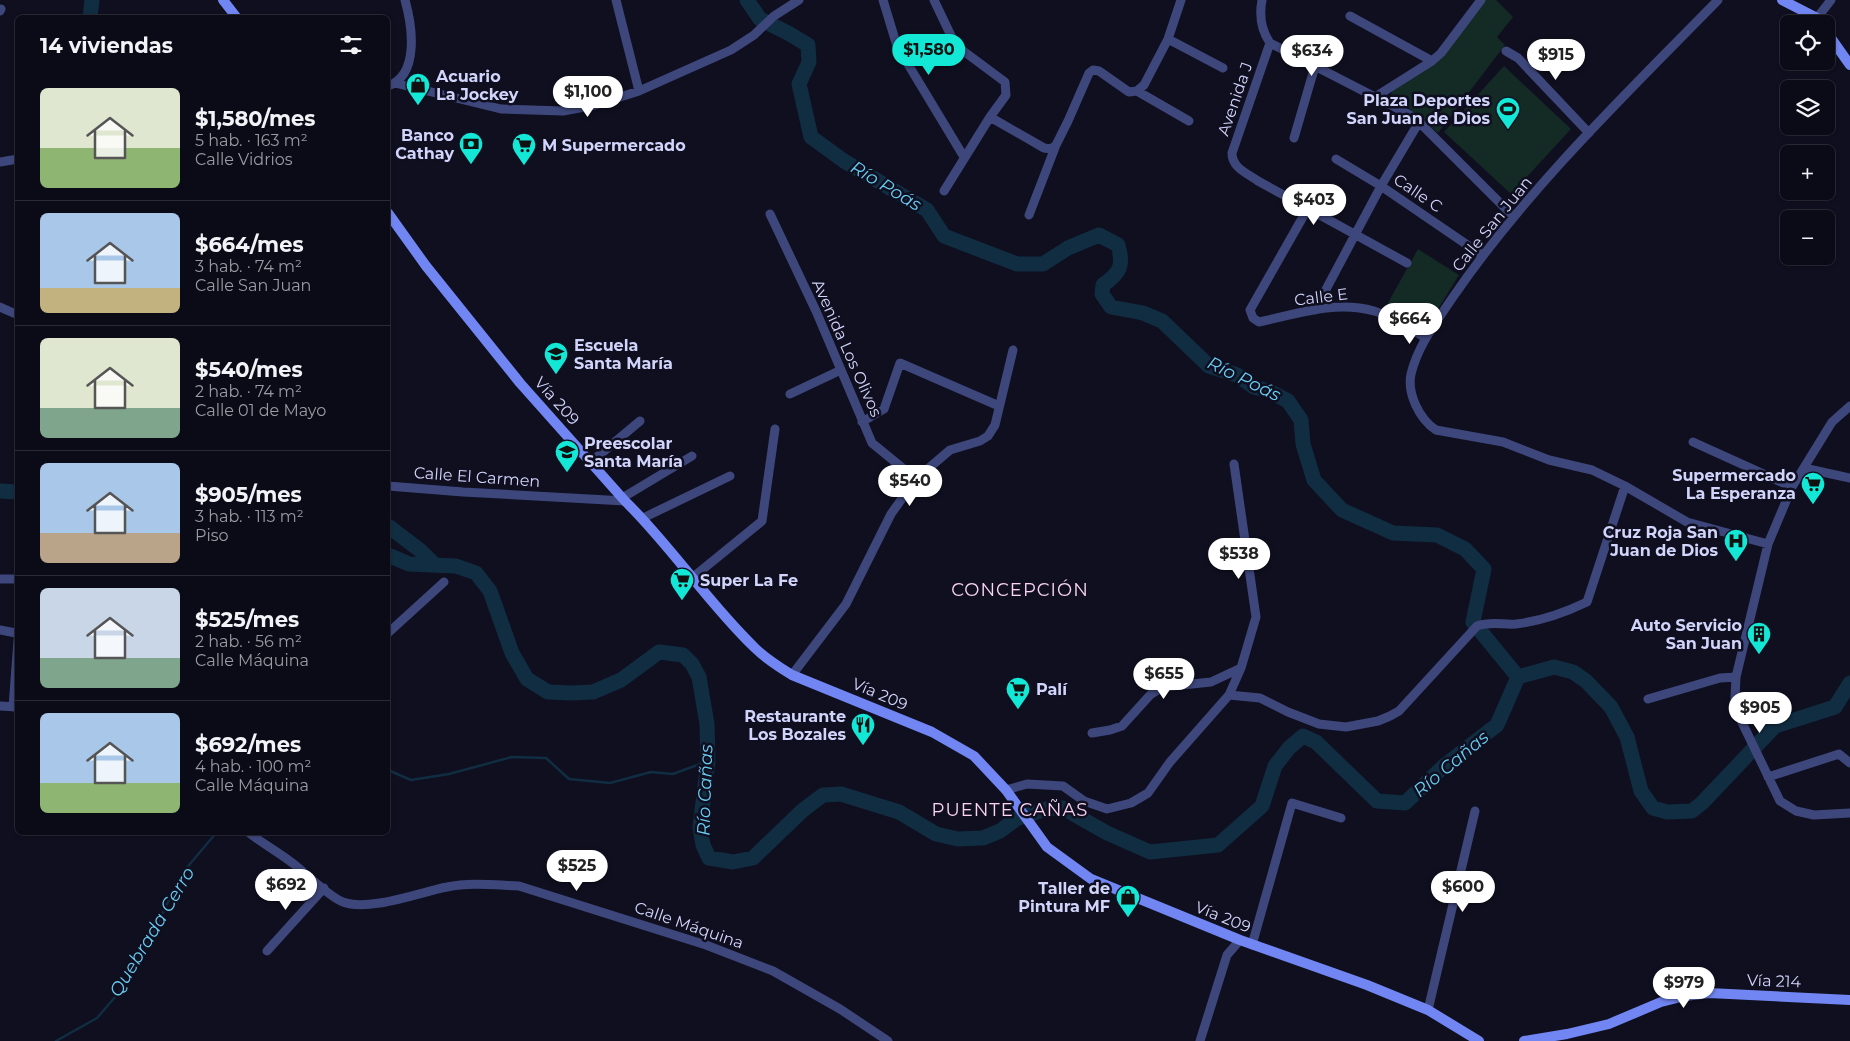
<!DOCTYPE html>
<html lang="es">
<meta charset="utf-8">
<style>
:root{--surface:#0b0b18;--page:#191925;--text:#f1f3f6;--muted:#9a9ba2;--line:#2b2b37;--accent:#13e7d5}
body{margin:0;font-family:Montserrat,sans-serif;background:var(--page);color:var(--text);height:100vh;display:flex;flex-direction:column;font-size:19px;white-space:nowrap}
*{box-sizing:border-box;margin:0}
p{font-size:16px;color:var(--muted)}
.icon{flex:none;width:28px;height:28px;fill:none;stroke:currentColor;stroke-width:2;stroke-linecap:round;stroke-linejoin:round}
.map{position:relative;flex:1;overflow:hidden}
.side{position:absolute;left:15px;top:15px;width:375px;height:820px;display:flex;flex-direction:column;background:var(--surface);border-radius:8px;box-shadow:0 1px 4px #0004,0 0 0 1px var(--line)}
.side>*{flex:none}
.buttons{position:absolute;left:1780px;top:15px;display:grid;gap:10px}
.buttons a{display:grid;place-items:center;width:55px;height:55px;border-radius:8px;background:var(--surface);box-shadow:0 1px 4px #0004,0 0 0 1px var(--line);font-size:25px}
.price{position:absolute;translate:-50% -42px;padding:0 11px;border-radius:18px;background:#fff;color:#222;font-size:16px;line-height:32px;filter:drop-shadow(0 1px 2px #0008)}
.price::after{content:'';position:absolute;left:50%;top:30px;width:15px;height:11px;margin-left:-8px;background:inherit;clip-path:polygon(0 0,100% 0,50% 100%)}
.price.current{background:var(--accent);color:#111}
ul{padding:0;list-style:none}
li{display:flex;align-items:center;gap:15px;height:125px;padding:0 25px}
li+li{border-top:1px solid var(--line)}
li span{display:grid;place-items:center;flex:none;width:140px;height:100px;border-radius:8px;color:#555}
li>.icon{margin-inline-start:auto}
span .icon{width:60px;height:60px;fill:#fffc;stroke-width:1}
li b{font-size:21px}
h2{display:flex;justify-content:space-between;align-items:center;height:60px;padding:0 25px;font-size:21px}
.map>svg:first-child{display:block}
.green{fill:#132a25}
.lines{fill:none;stroke-linecap:round;stroke-linejoin:round}
.stream{stroke:#112d42;stroke-width:2.5}
.river{stroke:#112d42;stroke-width:15}
.minor{stroke:#3e477c;stroke-width:9}
.secondary{stroke:#7186f3;stroke-width:10}
.labels{text-anchor:middle;dominant-baseline:central;stroke-width:5;stroke-linejoin:round;paint-order:stroke}
.poi-label{font-size:16px;font-weight:bold;fill:#d2d5fb;stroke:#0f0f20;text-anchor:end}
.street-label{font-size:16px;fill:#d2d5fb;stroke:#0f0f20}
.water-label{font-size:18px;font-style:italic;fill:#69ccf3;stroke:#0f0f20}
.neighbourhood-label{font-size:18px;letter-spacing:1px;fill:#fbd4f4;stroke:#0f0f20}
</style>
<div class="map">
<svg width="1850" height="1041" viewBox="0 0 1850 1041">
<rect width="100%" height="100%" fill="#0f0f20"/>
<path class="green" d="M1485,0H1496L1513,17L1497,37L1505,45L1438,133L1408,107L1390,99L1392,90L1449,47Z
M1504,66L1571,129L1511,194L1444,132Z
M1418,249L1459,275L1424,332L1384,310Z"/>
<g class="lines">
<path class="stream" d="M388,770L411,780L449,774L512,757L546,758L569,779L610,783L651,772L673,774L708,761
M56,1041L97,1018L122,989L142,957L175,887L189,865L217,832"/>
<path class="river" d="M747,0L760,19L788,33L808,45L809,62L799,84L811,137L844,161L927,210L944,236L1017,264H1043L1068,248L1099,235L1118,245C1124,266 1120,273 1103,285L1102,294L1111,307L1143,313L1162,321L1209,366L1237,375L1254,387L1269,391L1288,401L1301,420L1303,444L1314,480L1342,510L1393,533L1437,535L1465,549L1484,569L1473,622L1518,677
M90,18L92,0
M0,491L18,492
M388,526L421,551L434,564
M388,555L409,564L456,566L476,573L490,591L512,653L527,679L548,692L571,693L593,692L621,680L659,652L683,655L692,664L699,677L707,724L708,761L700,827L703,845L709,858L733,862L753,858L803,810L823,795L841,794L899,812L936,834L958,839L983,838L1000,831L1016,819L1046,809L1063,808L1107,833L1150,852L1218,845L1262,806L1275,766L1289,748L1303,736L1316,742L1377,801L1405,803L1444,766L1497,725L1518,677
M1518,677L1554,667L1573,672L1586,681L1611,707L1627,737L1641,791L1653,808L1667,812L1692,811L1702,803L1775,726L1835,707L1850,683"/>
<path class="minor" d="M616,0L639,91
M883,0L897,46L964,157
M934,0L954,42L962,50L1005,82L1006,95L990,117
M1262,0C1259,16 1261,30 1270,43L1410,115L1419,122L1514,217
M1718,0C1626,94 1527,189 1453,297C1437,321 1418,345 1411,374C1407,393 1419,419 1436,430L1503,442L1549,460L1592,470L1625,486L1687,522L1768,544
M0,11L1,9
M1350,16L1432,61
M1817,18L1831,0
M1168,39L1223,68
M1270,43L1232,153C1232,168 1247,173 1258,181L1407,263
M1506,51L1518,58L1589,133
M395,83L501,109L563,111L595,105L639,91L731,50L754,35L774,16L799,0
M388,86C420,75 412,25 405,0
M1137,91L1189,121
M1375,97L1432,61L1441,53L1481,0
M1294,138L1315,66
M1336,159L1381,186L1482,255
M0,162L18,159
M944,191L990,117L1044,148L1051,149L1056,145
M1308,208L1250,310L1253,318L1259,322C1296,314 1336,300 1374,311C1392,316 1410,329 1426,338
M770,214L816,311L872,443L916,479
M1029,215L1056,145L1068,121L1089,73L1093,70L1099,71L1129,92L1137,91L1144,85L1168,39L1181,0
M0,307L18,315
M1315,310L1381,186L1419,122
M790,394L841,370
M1850,406L1832,422L1792,487L1768,544L1736,677L1735,698L1737,712L1780,801L1796,811L1814,815L1850,813
M862,422L884,409L900,363L999,406
M1693,442L1792,487
M591,462L640,421
M1804,468L1850,478
M388,486L463,492L625,501
M622,498L692,456
M643,518L730,476
M692,578L762,521L775,429
M0,579H18
M0,630L16,633L18,636
M388,633L444,582
M792,675L846,604L891,514L916,479L950,450L980,441L988,436L995,425L1013,350
M1229,695L1260,698L1288,712L1319,724L1346,727L1378,721L1390,716L1399,711L1477,626C1491,621 1503,625 1516,624C1542,621 1564,613 1587,602L1625,486
M1648,699L1720,678L1736,677
M0,706L17,707
M13,707L18,640
M1092,733L1110,730L1122,726L1151,694L1163,687L1211,682L1241,668
M1768,777L1839,754L1850,763
M1006,790L1027,784L1063,786L1084,801L1107,809L1131,803L1148,793L1170,762L1229,695L1241,668L1256,617L1234,464
M248,832C263,844 280,853 295,865C306,874 331,898 343,902C368,912 421,892 447,887C470,882 495,885 519,886L706,945L773,971L840,1009L888,1041
M1252,945L1292,803L1341,818
M267,951L324,888
M1428,1010L1475,811
M1200,1041L1227,955L1240,940"/>
<path class="secondary" d="M223,0L237,18
M1782,0L1817,18L1821,24
M1826,31L1850,65
M388,213L426,266L520,383L625,501C672,547 708,603 755,648C766,659 779,667 792,675L932,732L974,756L1006,790L1047,847L1091,879L1240,940L1367,985L1428,1010L1479,1041
M1524,1041L1567,1034L1609,1024L1661,1002L1685,996L1709,993L1850,1000"/>
</g>
<defs>
<symbol id="shop-pin" viewBox="-11 -11 22 30"><path d="M0 17L-7.5 6A9.5 9.5 0 1 1 7.5 6Z" fill="#13e7d5" stroke="#0f0f20"/><path d="M-5-2.5h2.3a2.7 3.5 0 0 1 5.4 0H5L5.5 6h-11ZM-1.5-2.5h3a1.5 2.3 0 0 0-3 0Z" fill="#111"/></symbol>
<symbol id="stadium-pin" viewBox="-11 -11 22 30"><path d="M0 17L-7.5 6A9.5 9.5 0 1 1 7.5 6Z" fill="#13e7d5" stroke="#0f0f20"/><path d="M0-5a6.5 5 0 1 0 0 10a6.5 5 0 1 0 0-10ZM-3.5-1.8h7v3.6h-7Z" fill="#111"/></symbol>
<symbol id="bank-pin" viewBox="-11 -11 22 30"><path d="M0 17L-7.5 6A9.5 9.5 0 1 1 7.5 6Z" fill="#13e7d5" stroke="#0f0f20"/><path d="M-6-4H6V4H-6ZM0-2.3a2.3 2.3 0 1 0 0 4.6a2.3 2.3 0 1 0 0-4.6Z" fill="#111"/></symbol>
<symbol id="supermarket-pin" viewBox="-11 -11 22 30"><path d="M0 17L-7.5 6A9.5 9.5 0 1 1 7.5 6Z" fill="#13e7d5" stroke="#0f0f20"/><path d="M-6-5.5h2.5l.6 2H6L4.5 2H-2.5L-4.4-4H-6ZM-1.5 3.2a1.3 1.3 0 1 0 .1 0ZM3 3.2a1.3 1.3 0 1 0 .1 0Z" fill="#111"/></symbol>
<symbol id="school-pin" viewBox="-11 -11 22 30"><path d="M0 17L-7.5 6A9.5 9.5 0 1 1 7.5 6Z" fill="#13e7d5" stroke="#0f0f20"/><path d="M0-5L7-2L0 1L-7-2ZM-4 1L0 2.5L4 1V4Q0 6-4 4Z" fill="#111"/></symbol>
<symbol id="hospital-pin" viewBox="-11 -11 22 30"><path d="M0 17L-7.5 6A9.5 9.5 0 1 1 7.5 6Z" fill="#13e7d5" stroke="#0f0f20"/><path d="M-5-5h3v3.5h4V-5h3V5h-3V1.5h-4V5h-3Z" fill="#111"/></symbol>
<symbol id="building-pin" viewBox="-11 -11 22 30"><path d="M0 17L-7.5 6A9.5 9.5 0 1 1 7.5 6Z" fill="#13e7d5" stroke="#0f0f20"/><path d="M-4-6H4V6H1V3H-1V6H-4ZM-2.5-4.3h1.7v1.8h-1.7ZM.8-4.3h1.7v1.8H.8ZM-2.5-1h1.7V.8h-1.7ZM.8-1h1.7V.8H.8Z" fill="#111"/></symbol>
<symbol id="restaurant-pin" viewBox="-11 -11 22 30"><path d="M0 17L-7.5 6A9.5 9.5 0 1 1 7.5 6Z" fill="#13e7d5" stroke="#0f0f20"/><path d="M-5-6h1v4h1v-4h1v4h1v-4h1v5L-1.5 .5V6h-2V.5L-5-1ZM5-6V6H3V1.5H1.5Q1.5-4 5-6Z" fill="#111"/></symbol>
</defs>
<g fill-rule="evenodd">
<use href="#shop-pin" x="404" y="71" width="28" height="38"/>
<use href="#stadium-pin" x="1494" y="95" width="28" height="38"/>
<use href="#bank-pin" x="457" y="130" width="28" height="38"/>
<use href="#supermarket-pin" x="510" y="131" width="28" height="38"/>
<use href="#school-pin" x="542" y="340" width="28" height="38"/>
<use href="#school-pin" x="553" y="438" width="28" height="38"/>
<use href="#supermarket-pin" x="1799" y="470" width="28" height="38"/>
<use href="#hospital-pin" x="1722" y="527" width="28" height="38"/>
<use href="#supermarket-pin" x="668" y="566" width="28" height="38"/>
<use href="#building-pin" x="1745" y="620" width="28" height="38"/>
<use href="#supermarket-pin" x="1004" y="675" width="28" height="38"/>
<use href="#restaurant-pin" x="849" y="711" width="28" height="38"/>
<use href="#shop-pin" x="1114" y="883" width="28" height="38"/>
</g>
<g class="labels">
<g class="poi-label">
<text x="436" y="76" text-anchor="start">Acuario<tspan x="436" dy="18">La Jockey</tspan></text>
<text x="1490" y="100">Plaza Deportes<tspan x="1490" dy="18">San Juan de Dios</tspan></text>
<text x="454" y="135">Banco<tspan x="454" dy="18">Cathay</tspan></text>
<text x="542" y="145" text-anchor="start">M Supermercado</text>
<text x="574" y="345" text-anchor="start">Escuela<tspan x="574" dy="18">Santa María</tspan></text>
<text x="584" y="443" text-anchor="start">Preescolar<tspan x="584" dy="18">Santa María</tspan></text>
<text x="1796" y="475">Supermercado<tspan x="1796" dy="18">La Esperanza</tspan></text>
<text x="1718" y="532">Cruz Roja San<tspan x="1718" dy="18">Juan de Dios</tspan></text>
<text x="700" y="580" text-anchor="start">Super La Fe</text>
<text x="1742" y="625">Auto Servicio<tspan x="1742" dy="18">San Juan</tspan></text>
<text x="1036" y="689" text-anchor="start">Palí</text>
<text x="846" y="716">Restaurante<tspan x="846" dy="18">Los Bozales</tspan></text>
<text x="1110" y="888">Taller de<tspan x="1110" dy="18">Pintura MF</tspan></text>
</g>
<g class="street-label">
<text transform="translate(1235 99) rotate(-71)">Avenida J</text>
<text transform="translate(1418 193) rotate(34)">Calle C</text>
<text transform="translate(1492 224) rotate(-51)">Calle San Juan</text>
<text transform="translate(1321 297) rotate(-7)">Calle E</text>
<text transform="translate(847 348) rotate(66)">Avenida Los Olivos</text>
<text transform="translate(557 401) rotate(48)">Vía 209</text>
<text transform="translate(477 477) rotate(4)">Calle El Carmen</text>
<text transform="translate(880 694) rotate(23)">Vía 209</text>
<text transform="translate(1223 917) rotate(22)">Vía 209</text>
<text transform="translate(689 925) rotate(19)">Calle Máquina</text>
<text transform="translate(1774 981) rotate(2)">Vía 214</text>
</g>
<g class="water-label">
<text transform="translate(886 186) rotate(31)">Río Poás</text>
<text transform="translate(1244 379) rotate(26)">Río Poás</text>
<text transform="translate(1451 764) rotate(-40)">Río Cañas</text>
<text transform="translate(705 790) rotate(-88)">Río Cañas</text>
<text transform="translate(152 932) rotate(-59)">Quebrada Cerro</text>
</g>
<g class="neighbourhood-label">
<text x="1020" y="590">CONCEPCIÓN</text>
<text x="1010" y="810">PUENTE CAÑAS</text>
</g>
</g>
</svg>
<div class="buttons">
<a><svg class="icon" aria-label="locate" viewBox="0 0 24 24"><circle cx="12" cy="12" r="6"/><path d="M12 2v4M12 18v4M2 12h4M18 12h4"/></svg></a>
<a><svg class="icon" aria-label="layers" viewBox="0 0 24 24"><path d="M12 4l9 5-9 5-9-5zM3 14l9 5 9-5"/></svg></a>
<a>+</a>
<a>−</a>
</div>
<b class="price current" style="left:929px;top:76px">$1,580</b>
<b class="price" style="left:1312px;top:77px">$634</b>
<b class="price" style="left:1556px;top:81px">$915</b>
<b class="price" style="left:588px;top:118px">$1,100</b>
<b class="price" style="left:1314px;top:226px">$403</b>
<b class="price" style="left:1410px;top:345px">$664</b>
<b class="price" style="left:910px;top:507px">$540</b>
<b class="price" style="left:1239px;top:580px">$538</b>
<b class="price" style="left:1164px;top:700px">$655</b>
<b class="price" style="left:1760px;top:734px">$905</b>
<b class="price" style="left:577px;top:892px">$525</b>
<b class="price" style="left:286px;top:911px">$692</b>
<b class="price" style="left:1463px;top:913px">$600</b>
<b class="price" style="left:1684px;top:1009px">$979</b>
<section class="side">
<h2>14 viviendas<svg class="icon" aria-label="filters" viewBox="0 0 24 24"><path d="M4 7h16M4 17h16"/><circle cx="9" cy="7" r="2"/><circle cx="15" cy="17" r="2"/></svg></h2>
<ul>
<li><span style="background:linear-gradient(#dfe7d0 60%,#8fb573 0)"><svg class="icon" aria-label="home" viewBox="0 0 24 24"><path d="M3 11l9-7 9 7M6 9v11h12V9"/></svg></span><div><b>$1,580/mes</b><p>5 hab. · 163 m²</p><p>Calle Vidrios</p></div></li>
<li><span style="background:linear-gradient(#a9c7e8 75%,#c2b280 0)"><svg class="icon" aria-label="home" viewBox="0 0 24 24"><path d="M3 11l9-7 9 7M6 9v11h12V9"/></svg></span><div><b>$664/mes</b><p>3 hab. · 74 m²</p><p>Calle San Juan</p></div></li>
<li><span style="background:linear-gradient(#dfe7d0 70%,#7fa58c 0)"><svg class="icon" aria-label="home" viewBox="0 0 24 24"><path d="M3 11l9-7 9 7M6 9v11h12V9"/></svg></span><div><b>$540/mes</b><p>2 hab. · 74 m²</p><p>Calle 01 de Mayo</p></div></li>
<li><span style="background:linear-gradient(#a9c7e8 70%,#b9a48a 0)"><svg class="icon" aria-label="home" viewBox="0 0 24 24"><path d="M3 11l9-7 9 7M6 9v11h12V9"/></svg></span><div><b>$905/mes</b><p>3 hab. · 113 m²</p><p>Piso</p></div></li>
<li><span style="background:linear-gradient(#c9d6e8 70%,#7fa58c 0)"><svg class="icon" aria-label="home" viewBox="0 0 24 24"><path d="M3 11l9-7 9 7M6 9v11h12V9"/></svg></span><div><b>$525/mes</b><p>2 hab. · 56 m²</p><p>Calle Máquina</p></div></li>
<li><span style="background:linear-gradient(#a9c7e8 70%,#8fb573 0)"><svg class="icon" aria-label="home" viewBox="0 0 24 24"><path d="M3 11l9-7 9 7M6 9v11h12V9"/></svg></span><div><b>$692/mes</b><p>4 hab. · 100 m²</p><p>Calle Máquina</p></div></li>
</ul>
</section>
</div>
